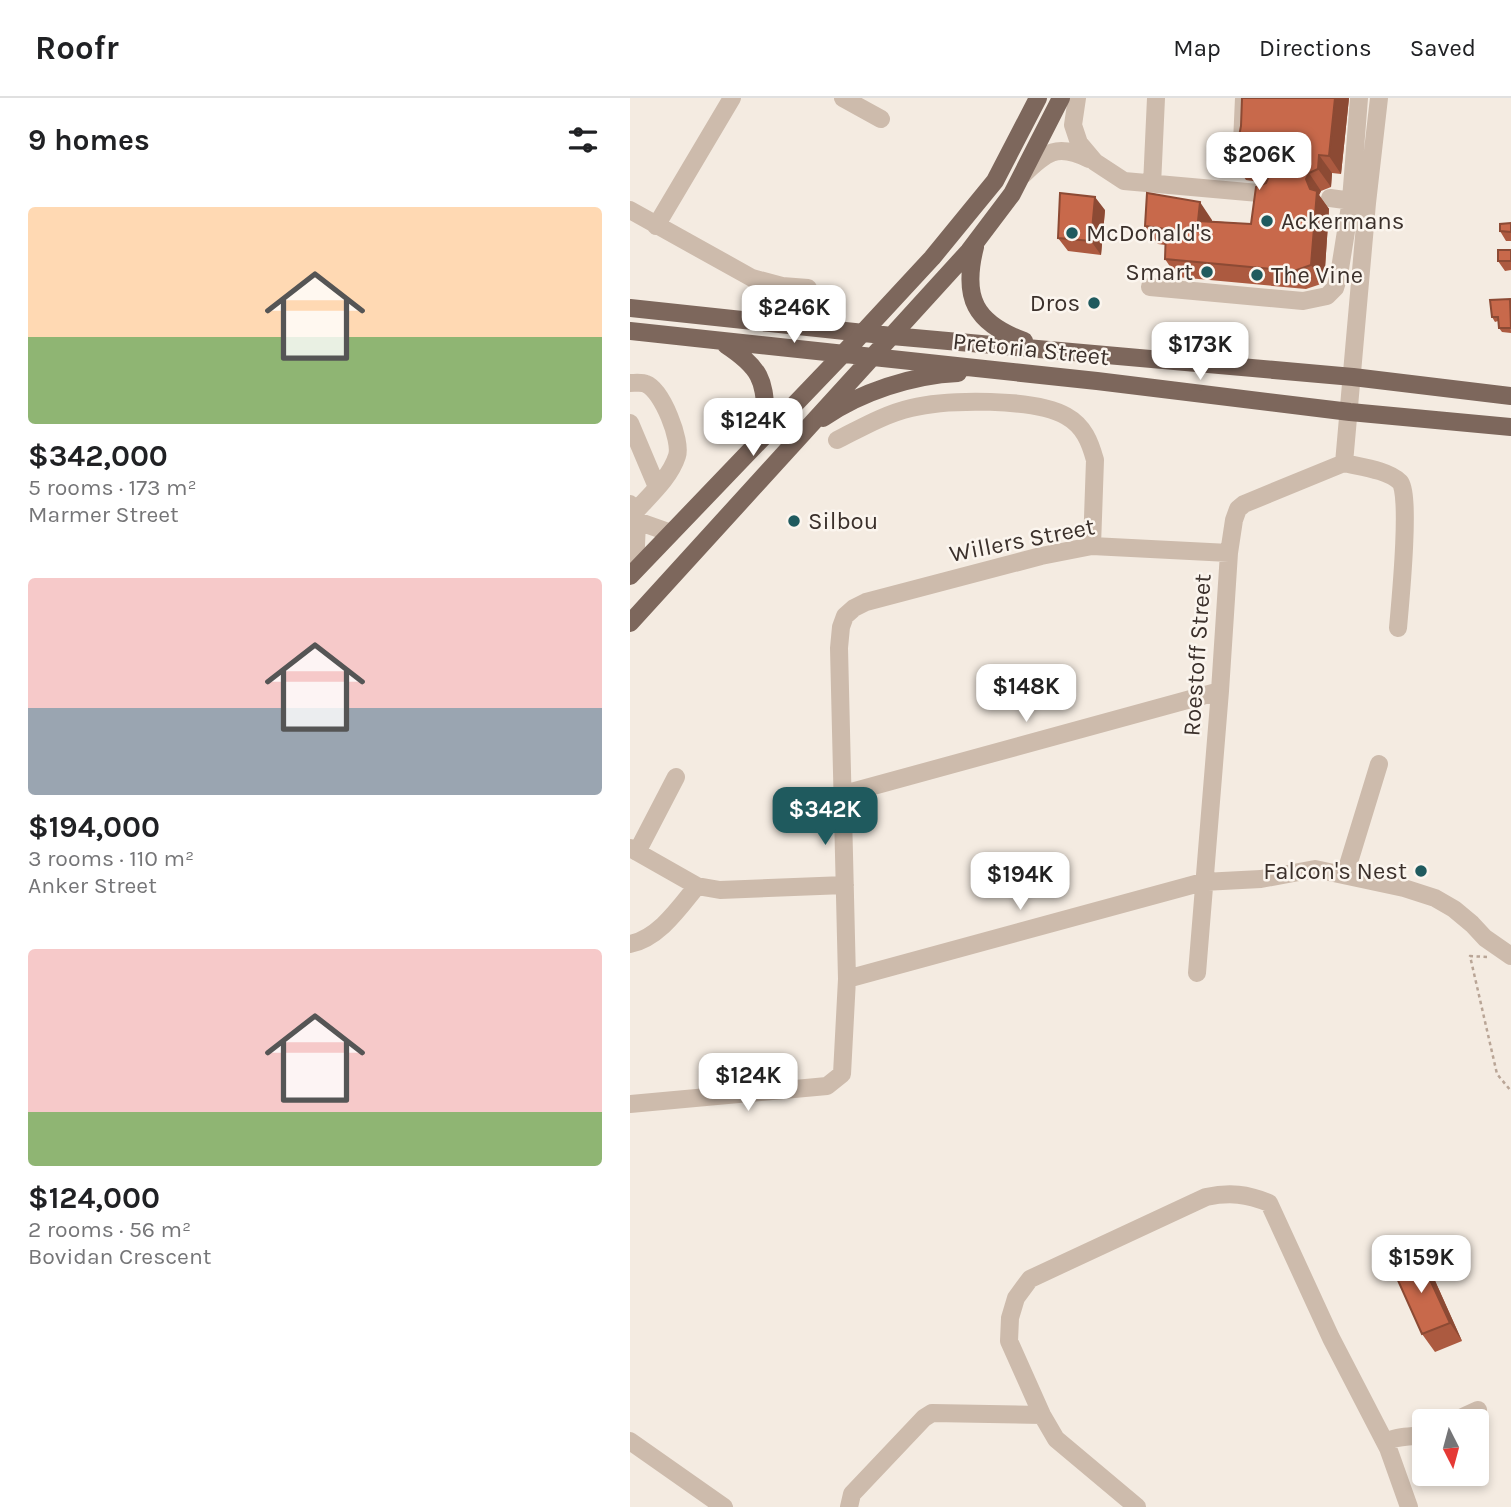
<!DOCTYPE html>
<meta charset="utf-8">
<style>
:root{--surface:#fff;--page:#f2f2f2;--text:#202124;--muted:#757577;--line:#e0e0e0;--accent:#1f5a5e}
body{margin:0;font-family:Karla,sans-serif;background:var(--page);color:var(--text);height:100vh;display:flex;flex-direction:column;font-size:26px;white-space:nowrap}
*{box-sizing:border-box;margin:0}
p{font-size:23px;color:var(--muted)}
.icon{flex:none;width:38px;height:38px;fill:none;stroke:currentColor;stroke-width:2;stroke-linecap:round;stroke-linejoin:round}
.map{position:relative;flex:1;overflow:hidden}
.side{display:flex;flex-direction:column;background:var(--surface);width:630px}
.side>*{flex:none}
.needle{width:46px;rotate:174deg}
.tools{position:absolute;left:782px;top:1311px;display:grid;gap:14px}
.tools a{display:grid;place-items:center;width:77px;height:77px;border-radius:7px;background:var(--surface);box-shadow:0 4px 10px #0003;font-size:35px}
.price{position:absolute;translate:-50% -60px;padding:0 16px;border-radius:14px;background:#fff;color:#222;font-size:23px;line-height:46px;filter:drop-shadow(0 2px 4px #0008)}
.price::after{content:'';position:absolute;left:50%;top:42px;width:21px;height:16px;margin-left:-10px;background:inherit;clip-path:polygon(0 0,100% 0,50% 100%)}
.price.selected{background:var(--accent);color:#fff}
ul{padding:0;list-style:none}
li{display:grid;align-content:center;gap:14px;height:371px;padding:0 28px}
li span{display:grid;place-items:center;height:217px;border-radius:7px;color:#555}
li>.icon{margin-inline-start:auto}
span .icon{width:126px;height:126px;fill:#fffc;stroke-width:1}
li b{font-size:30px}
h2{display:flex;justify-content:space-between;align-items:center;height:84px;padding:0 28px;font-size:30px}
header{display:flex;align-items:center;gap:42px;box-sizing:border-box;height:98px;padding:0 35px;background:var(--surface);border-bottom:2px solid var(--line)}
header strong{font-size:33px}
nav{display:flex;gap:38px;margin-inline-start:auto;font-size:24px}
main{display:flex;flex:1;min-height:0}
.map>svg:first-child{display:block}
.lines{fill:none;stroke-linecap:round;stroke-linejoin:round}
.path{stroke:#b9a596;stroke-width:2.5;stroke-dasharray:3.5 3.5;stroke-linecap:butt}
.minor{stroke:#cdbbac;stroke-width:18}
.major{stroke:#7d675c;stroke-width:18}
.wall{fill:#ac5a40}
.shaded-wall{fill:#8c4a34}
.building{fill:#c8694b;stroke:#8c4a34;stroke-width:2}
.poi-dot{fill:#1f5a5e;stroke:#fbf5ee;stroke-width:2.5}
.labels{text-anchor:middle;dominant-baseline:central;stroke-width:5;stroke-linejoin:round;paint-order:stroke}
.poi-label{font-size:24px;fill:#3b302b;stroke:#fbf5ee;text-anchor:start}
.street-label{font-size:24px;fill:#3b302b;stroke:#fbf5ee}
</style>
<header>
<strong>Roofr</strong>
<nav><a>Map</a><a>Directions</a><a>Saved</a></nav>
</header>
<main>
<section class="side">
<h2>9 homes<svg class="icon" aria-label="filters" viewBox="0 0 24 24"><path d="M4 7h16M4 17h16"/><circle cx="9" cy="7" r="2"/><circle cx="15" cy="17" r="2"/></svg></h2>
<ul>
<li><span style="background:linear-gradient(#ffd9b3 60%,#8fb573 0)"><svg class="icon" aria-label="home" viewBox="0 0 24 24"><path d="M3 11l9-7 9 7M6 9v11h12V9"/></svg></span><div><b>$342,000</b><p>5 rooms · 173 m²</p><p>Marmer Street</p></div></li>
<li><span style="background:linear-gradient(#f6c9c9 60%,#9aa5b1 0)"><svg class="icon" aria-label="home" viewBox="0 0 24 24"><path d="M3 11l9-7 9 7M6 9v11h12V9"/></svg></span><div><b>$194,000</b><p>3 rooms · 110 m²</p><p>Anker Street</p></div></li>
<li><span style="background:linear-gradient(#f6c9c9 75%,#8fb573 0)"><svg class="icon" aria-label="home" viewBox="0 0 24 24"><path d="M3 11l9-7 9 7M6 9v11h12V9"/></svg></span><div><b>$124,000</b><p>2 rooms · 56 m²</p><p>Bovidan Crescent</p></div></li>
</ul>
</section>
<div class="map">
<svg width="881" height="1409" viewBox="0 0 881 1409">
<rect width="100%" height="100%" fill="#f4ebe1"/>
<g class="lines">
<path class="path" d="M857,859L840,858L867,976L881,993"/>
<path class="minor" d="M213,0L251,21
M447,0L443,27L449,45L465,64L494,83L640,96
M596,69L603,68L607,63L612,45L614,0
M393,77C416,54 427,45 459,61
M522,87L526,0
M700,100L730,104
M0,112L122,180L152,188L178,190
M26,128L102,0
M520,189L673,203L697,198L705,190L709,177L721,102L729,0
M0,285C5,285 12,284 16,286C32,292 52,343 47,358C40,380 19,398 4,415
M0,325L27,389
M207,342C231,330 255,316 281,310C317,301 405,300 436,318C454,328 460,344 465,362L462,448
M714,365C731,369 758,372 770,384C781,396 770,507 768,530
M0,406L7,423L5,472
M7,423L41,435
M214,696L590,593
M0,750L67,788L90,792L215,787
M7,754L46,679
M715,777L749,666
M0,846C29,840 49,810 67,788
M567,875L590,593L599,455L604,422L608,411L614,406L714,365L737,105L749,0
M217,881L573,784L631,781L685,771L774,790L805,800L824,811L842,826L855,840L881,858
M0,1006L197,988L212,976L217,881L209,550L211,529L215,518L224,510L236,504L411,458L462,448L599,455
M824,1323L848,1312
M0,1343L94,1409
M219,1409L222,1396L294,1320L302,1315L412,1317
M507,1409L426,1341L412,1317L379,1243L380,1220L386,1200L400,1181L576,1099C600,1094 617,1096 639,1105L701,1240L758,1350
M779,1409L758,1350L757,1344C766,1337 783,1340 794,1336"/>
<path class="major" d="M345,149C332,200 345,225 394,243
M0,210L262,238L723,279L881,298
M0,233L467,283L720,314L881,329
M96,247C140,276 132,288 138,335
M193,320C230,294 283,277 328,275
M0,478L213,256L302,160L365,83L408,0
M0,525L339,153L382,96L431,0"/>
</g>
<path class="wall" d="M719,0L711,76L702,75L701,89L691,93L689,97L699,111L694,185L676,191L547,179L535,161V147L528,146L515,128L582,122V123L621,126L636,85L616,82L604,64L611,28Z
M475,112L471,157L438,153L428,140Z
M881,125V143H876L870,133Z
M881,152V172L875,173L868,163Z
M880,201L881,235L872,234L869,230L868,223L865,224L862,219Z
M802,1176L832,1243L805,1254L792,1236Z"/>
<path class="shaded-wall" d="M705,0H719L711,76L699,58Z
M689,57L702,75L701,89L688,71Z
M679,75L691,93L689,97L699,111L694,185L681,167L680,91L676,81Z
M465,99L475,112L471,157L461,143Z
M570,104L582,122L580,141L568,123Z
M789,1158L802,1176L832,1243L820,1225Z"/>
<path class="building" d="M612,0H705L699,58L689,57L688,71L679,75L676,81L680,91L687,93L681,167L664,173L535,161L536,131L515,128L517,95L570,104L568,123L621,126L626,89L636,85L639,78L633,68L604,64L611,28Z
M430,95L465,99L461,143L428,140Z
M881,125V134L870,133V126Z
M868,152H881V163H868Z
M880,201L881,230H869L868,219H862L860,202Z
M789,1158L820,1225L792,1236L762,1169Z"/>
<g class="poi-dot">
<circle cx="637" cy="123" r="7"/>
<circle cx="442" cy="135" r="7"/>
<circle cx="577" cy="174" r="7"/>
<circle cx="627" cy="177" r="7"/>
<circle cx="464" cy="205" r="7"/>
<circle cx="164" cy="423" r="7"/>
<circle cx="791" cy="773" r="7"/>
</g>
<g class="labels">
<g class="poi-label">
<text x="651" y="123">Ackermans</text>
<text x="456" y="135">McDonald's</text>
<text x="563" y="174" text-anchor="end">Smart</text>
<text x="641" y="177">The Vine</text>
<text x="450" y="205" text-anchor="end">Dros</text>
<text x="178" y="423">Silbou</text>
<text x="777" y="773" text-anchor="end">Falcon's Nest</text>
</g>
<g class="street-label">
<text transform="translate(401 251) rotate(6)">Pretoria Street</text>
<text transform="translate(392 442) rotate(-11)">Willers Street</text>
<text transform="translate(567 557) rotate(-86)">Roestoff Street</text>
</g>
</g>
</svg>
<div class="tools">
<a><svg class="needle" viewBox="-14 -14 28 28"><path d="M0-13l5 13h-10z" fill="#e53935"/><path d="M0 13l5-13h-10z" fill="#757577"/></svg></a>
</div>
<b class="price" style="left:629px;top:94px">$206K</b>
<b class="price" style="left:164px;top:247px">$246K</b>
<b class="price" style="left:570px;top:284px">$173K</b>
<b class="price" style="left:123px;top:360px">$124K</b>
<b class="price" style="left:396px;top:626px">$148K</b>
<b class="price selected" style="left:195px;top:749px">$342K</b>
<b class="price" style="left:390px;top:814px">$194K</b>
<b class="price" style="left:118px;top:1015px">$124K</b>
<b class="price" style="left:791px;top:1197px">$159K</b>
</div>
</main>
